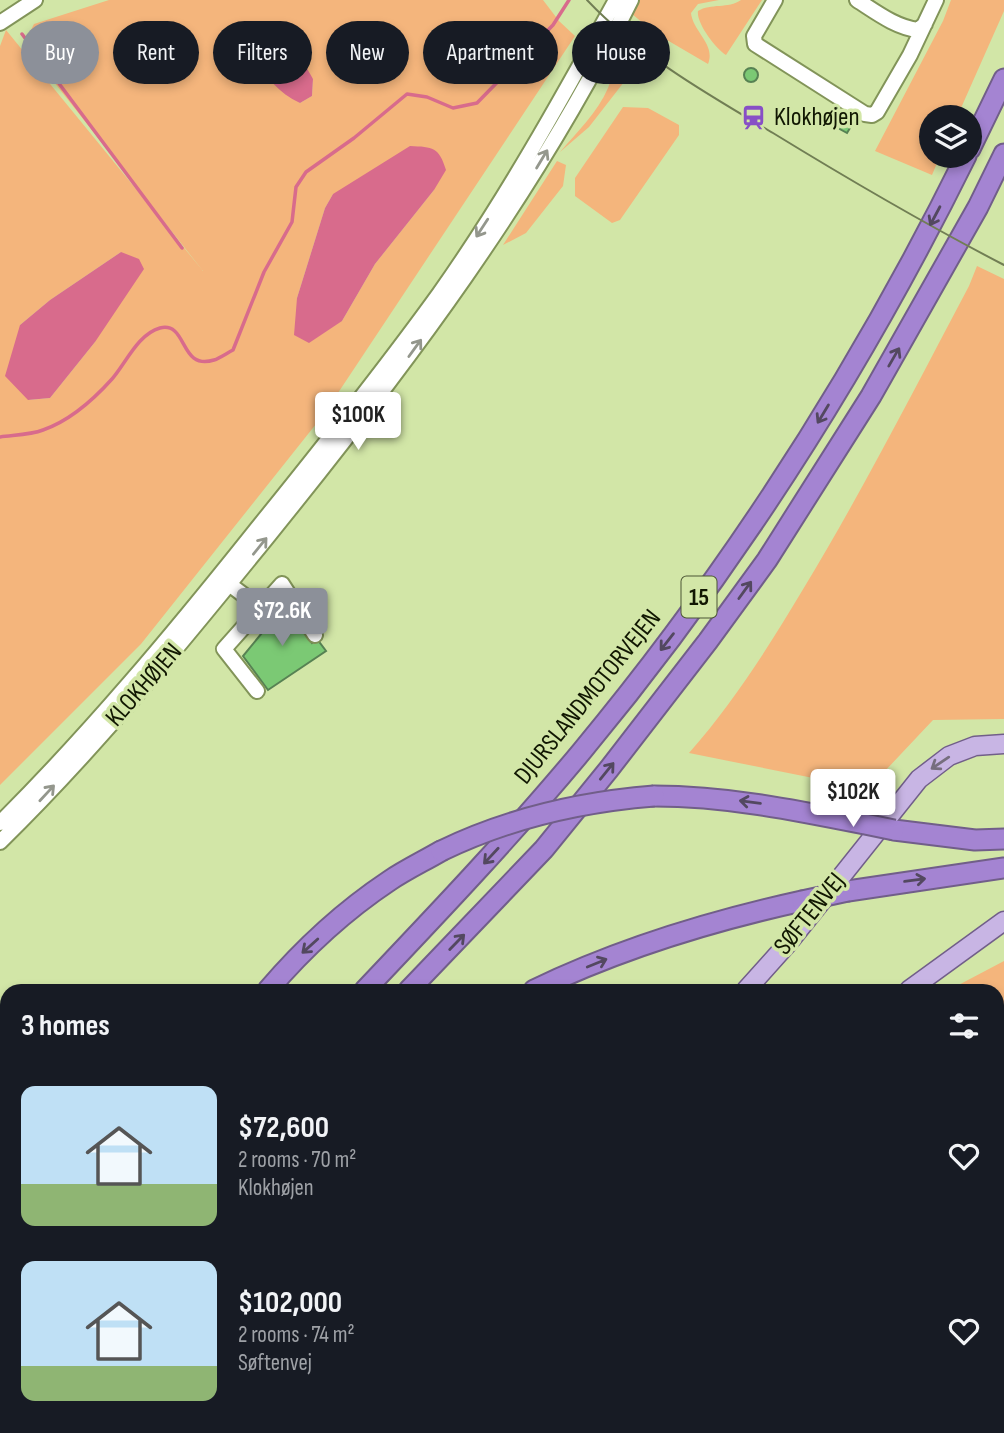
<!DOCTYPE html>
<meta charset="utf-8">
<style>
:root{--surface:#171b24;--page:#20242c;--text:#f1f3f6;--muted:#9ea1a6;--accent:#8c9099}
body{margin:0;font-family:"Sofia Sans Condensed",sans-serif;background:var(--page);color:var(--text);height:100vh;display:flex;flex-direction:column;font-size:26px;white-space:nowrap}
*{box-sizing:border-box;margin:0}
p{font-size:23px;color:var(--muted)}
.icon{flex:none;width:38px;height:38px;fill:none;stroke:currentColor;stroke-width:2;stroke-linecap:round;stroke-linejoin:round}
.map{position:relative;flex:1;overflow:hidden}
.side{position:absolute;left:0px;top:984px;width:1004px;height:450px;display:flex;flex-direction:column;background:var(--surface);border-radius:21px 21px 0 0;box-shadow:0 4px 10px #0003}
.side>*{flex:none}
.top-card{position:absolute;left:21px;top:21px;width:962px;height:63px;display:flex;gap:14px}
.controls{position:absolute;left:919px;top:105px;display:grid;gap:14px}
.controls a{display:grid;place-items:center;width:63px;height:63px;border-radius:50%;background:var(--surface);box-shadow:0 4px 10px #0003;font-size:35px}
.price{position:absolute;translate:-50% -60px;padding:0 16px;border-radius:7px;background:#fff;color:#222;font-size:23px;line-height:46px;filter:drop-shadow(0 2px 4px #0008)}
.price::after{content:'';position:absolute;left:50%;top:42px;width:21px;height:16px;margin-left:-10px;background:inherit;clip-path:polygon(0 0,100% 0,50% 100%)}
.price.selected{background:var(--accent);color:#fff}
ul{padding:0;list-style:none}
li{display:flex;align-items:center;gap:21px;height:175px;padding:0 21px}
li span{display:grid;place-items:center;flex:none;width:196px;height:140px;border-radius:14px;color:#555}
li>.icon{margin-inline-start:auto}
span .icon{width:84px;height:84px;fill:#fffc;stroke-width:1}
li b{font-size:30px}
h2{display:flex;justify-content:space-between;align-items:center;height:84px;padding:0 21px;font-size:30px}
.chip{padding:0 24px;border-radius:32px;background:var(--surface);box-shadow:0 4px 10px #0003;font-size:24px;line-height:63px}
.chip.selected{background:var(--accent);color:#fff}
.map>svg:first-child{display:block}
.green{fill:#f4b57c;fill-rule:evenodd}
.water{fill:#d86b8c}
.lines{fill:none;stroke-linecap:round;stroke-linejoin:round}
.stream{stroke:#d86b8c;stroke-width:3.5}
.river{stroke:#d86b8c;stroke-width:23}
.building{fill:#7bc974;stroke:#578253;stroke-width:2}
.minor-casing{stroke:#829459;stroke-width:18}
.major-casing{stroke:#715e89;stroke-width:21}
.highway-casing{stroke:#715e89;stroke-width:23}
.minor{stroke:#fff;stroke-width:14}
.major{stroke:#c8b5e4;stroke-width:18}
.highway{stroke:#a484d2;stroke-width:19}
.tram{stroke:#717e54;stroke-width:2}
.highway-bridge-casing{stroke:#715e89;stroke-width:23;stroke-linecap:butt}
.highway-bridge{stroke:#a484d2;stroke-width:19}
.oneway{stroke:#94978d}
.oneway2{stroke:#534860}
.oneway3{stroke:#766e7e}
.labels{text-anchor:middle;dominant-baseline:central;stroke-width:7;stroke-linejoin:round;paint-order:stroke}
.shield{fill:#d2e6a7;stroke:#4b5534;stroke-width:2}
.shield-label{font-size:24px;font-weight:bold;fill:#111702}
.poi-label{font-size:26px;fill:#111702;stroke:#d2e6a7;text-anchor:start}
.street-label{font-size:26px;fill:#111702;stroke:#d2e6a7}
</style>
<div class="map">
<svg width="1004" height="1433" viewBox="0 0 1004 1433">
<rect width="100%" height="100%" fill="#d2e6a7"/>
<path class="green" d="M109,0H543L559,21L575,36L324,414L141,644L0,785V46L6,30L203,271L24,44L34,24ZM249,30L313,79L312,96L300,103L262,70L246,42ZM434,190L375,264L342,321L297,298L325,208L333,194ZM121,252L95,342L50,398L29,400L20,325L50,300Z
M639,0H719L698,4L691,13C693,32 716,44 708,64L655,33L632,14Z
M741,0H762L726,55C716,49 696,23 698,11C711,3 728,9 741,0Z
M951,0H1004V11L957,117H931V156H940L932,175L875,151L943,21Z
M611,72L624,82L589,127L560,152C577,132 598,112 608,88C611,82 609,78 611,72Z
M623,107L648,108L679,125V135L620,220L612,223L575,196V178Z
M557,161L566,165L563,186L526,233L503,245Z
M977,266L1004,279V719L933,720L868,789L689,753C733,703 768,648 802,591C862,492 915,388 969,286Z
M1004,961V1433H893L883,1426H998V990H949Z
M164,1426H346L342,1433H167Z
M420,1426H510C481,1433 450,1431 420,1426Z"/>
<path class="water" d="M261,23L272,26L293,44L313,79L312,96L300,103C273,91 260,67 245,42L249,30Z
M410,146C433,147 439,147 446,170L434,190L375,264L342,321L309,343L294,335L297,298L325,208L333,194Z
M121,252L139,259L144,269L95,342L50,398L28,400L5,376L20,325L50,300Z"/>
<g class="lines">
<path class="stream" d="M22,34L182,248
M0,437C14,435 30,435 43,430C69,421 94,399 112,379C126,363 138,334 160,328C188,321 179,371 214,360C220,358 227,353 233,350L264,272L292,222L296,187L306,172L354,138L407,94L427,97L453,108L477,103L553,25L569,0"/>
<path class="river" d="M802,1426L811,1433
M690,1433L700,1426"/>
</g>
<path class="building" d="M744 75a7 7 0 1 1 14 0a7 7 0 1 1-14 0Z
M838,107L856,118L847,133L829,123Z
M290,599L304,619L300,624L312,643L317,639L326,651L268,690L243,656Z"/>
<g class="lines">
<defs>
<path id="minor" d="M775,0L754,36L755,44L865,114L872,115L877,112L910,55L936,0
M857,0C876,12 895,27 918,30L925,24
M0,23L35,0
M229,584L261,608
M257,691L224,649L282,584L315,635
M0,823C90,733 172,635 251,536C315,457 379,377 439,294C505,201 561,100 616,0
M0,842C97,747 184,640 269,535C405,367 535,194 631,0
M868,1426L878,1433"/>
<path id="major" d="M746,990L789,942L919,779L949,756L975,746L1004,744
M909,990L1004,921
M35,1433L48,1426"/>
<path id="highway" d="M970,149L1004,79
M654,796C726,796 795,810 865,824
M894,830L975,840L1004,839
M848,891L1004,868
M268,990C303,949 344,911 389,881C405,870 424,861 441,851
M365,990C439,912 513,834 582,751C733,569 862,367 966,156
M409,990L544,849L609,769L708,641L767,560L871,396L978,207L1004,154
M534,990C619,949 711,921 802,901
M0,1281L7,1276
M0,1304L7,1299
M0,1343L7,1338
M0,1362L7,1357"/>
</defs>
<use href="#minor" class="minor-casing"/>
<use href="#major" class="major-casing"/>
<use href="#highway" class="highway-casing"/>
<use href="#minor" class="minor"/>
<use href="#major" class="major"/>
<use href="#highway" class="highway"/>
<path class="tram" d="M587,0C640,56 707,94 773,133C848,179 925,224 1004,265"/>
<defs>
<path id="highway-bridge" d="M865,824L894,830
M441,851C509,818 579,802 654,796
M802,901L848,891"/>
</defs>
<use href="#highway-bridge" class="highway-bridge-casing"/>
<use href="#highway-bridge" class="highway-bridge"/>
</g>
<defs><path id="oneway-shaft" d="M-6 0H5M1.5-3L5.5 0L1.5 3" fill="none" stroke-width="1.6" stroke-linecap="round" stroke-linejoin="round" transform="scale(1.75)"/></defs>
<g class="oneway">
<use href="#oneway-shaft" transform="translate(542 159) rotate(-59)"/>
<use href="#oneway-shaft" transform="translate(482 228) rotate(123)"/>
<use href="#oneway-shaft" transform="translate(415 348) rotate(-54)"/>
<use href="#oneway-shaft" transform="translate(260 546) rotate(-51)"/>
<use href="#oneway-shaft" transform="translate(47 793) rotate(-47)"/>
</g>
<g class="oneway2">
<use href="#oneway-shaft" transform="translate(935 216) rotate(118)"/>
<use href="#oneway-shaft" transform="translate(894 357) rotate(-60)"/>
<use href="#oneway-shaft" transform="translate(823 414) rotate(121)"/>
<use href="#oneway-shaft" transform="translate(745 590) rotate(-54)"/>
<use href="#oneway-shaft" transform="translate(667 642) rotate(128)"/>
<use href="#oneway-shaft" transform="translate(607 771) rotate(-51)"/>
<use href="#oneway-shaft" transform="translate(750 802) rotate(-173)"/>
<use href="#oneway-shaft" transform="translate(491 856) rotate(133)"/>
<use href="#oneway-shaft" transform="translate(915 880) rotate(-8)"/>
<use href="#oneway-shaft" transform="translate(457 942) rotate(-46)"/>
<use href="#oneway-shaft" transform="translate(310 946) rotate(138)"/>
<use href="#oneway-shaft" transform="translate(597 963) rotate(-22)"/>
</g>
<use class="oneway3" href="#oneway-shaft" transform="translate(940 763) rotate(146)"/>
<defs>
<symbol id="station-bare" viewBox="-9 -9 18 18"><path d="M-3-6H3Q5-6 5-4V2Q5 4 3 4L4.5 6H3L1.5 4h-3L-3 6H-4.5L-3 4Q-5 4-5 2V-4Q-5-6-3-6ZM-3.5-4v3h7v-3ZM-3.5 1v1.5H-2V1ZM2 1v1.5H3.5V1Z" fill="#874fc6" stroke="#d2e6a7" stroke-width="2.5" paint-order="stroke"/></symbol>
</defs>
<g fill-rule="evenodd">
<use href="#station-bare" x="736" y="100" width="35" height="35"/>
</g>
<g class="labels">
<rect class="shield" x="681.5" y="576.5" width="35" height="41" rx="5"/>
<g class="shield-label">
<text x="699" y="597">15</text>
</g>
<g class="poi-label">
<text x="774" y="117">Klokhøjen</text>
</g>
<g class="street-label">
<text transform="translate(144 685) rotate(-49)">KLOKHØJEN</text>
<text transform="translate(588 697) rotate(-51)">DJURSLANDMOTORVEJEN</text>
<text transform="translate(810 914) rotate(-51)">SØFTENVEJ</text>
</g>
</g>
</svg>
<div class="controls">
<a><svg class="icon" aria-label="layers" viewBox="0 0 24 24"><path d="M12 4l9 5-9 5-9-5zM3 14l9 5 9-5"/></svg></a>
</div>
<b class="price" style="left:358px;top:452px">$100K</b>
<b class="price selected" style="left:282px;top:648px">$72.6K</b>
<b class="price" style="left:853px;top:829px">$102K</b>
<div class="top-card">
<a class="chip selected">Buy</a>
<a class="chip">Rent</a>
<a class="chip">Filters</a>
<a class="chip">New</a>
<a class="chip">Apartment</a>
<a class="chip">House</a>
</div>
<section class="side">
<h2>3 homes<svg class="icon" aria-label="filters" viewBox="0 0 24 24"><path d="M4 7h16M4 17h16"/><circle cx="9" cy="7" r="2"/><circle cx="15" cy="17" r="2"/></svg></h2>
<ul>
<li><span style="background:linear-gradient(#bfe0f5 70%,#8fb573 0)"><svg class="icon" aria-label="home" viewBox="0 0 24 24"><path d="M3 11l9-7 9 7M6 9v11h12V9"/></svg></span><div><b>$72,600</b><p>2 rooms · 70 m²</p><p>Klokhøjen</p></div><svg class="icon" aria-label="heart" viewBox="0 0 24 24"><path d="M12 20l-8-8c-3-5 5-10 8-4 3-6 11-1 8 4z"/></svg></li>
<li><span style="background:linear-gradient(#bfe0f5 75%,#8fb573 0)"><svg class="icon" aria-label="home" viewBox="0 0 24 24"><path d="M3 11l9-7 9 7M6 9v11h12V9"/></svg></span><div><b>$102,000</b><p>2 rooms · 74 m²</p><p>Søftenvej</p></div><svg class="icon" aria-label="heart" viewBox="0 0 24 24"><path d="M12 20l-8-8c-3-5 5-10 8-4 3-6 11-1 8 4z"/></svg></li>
</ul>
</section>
</div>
